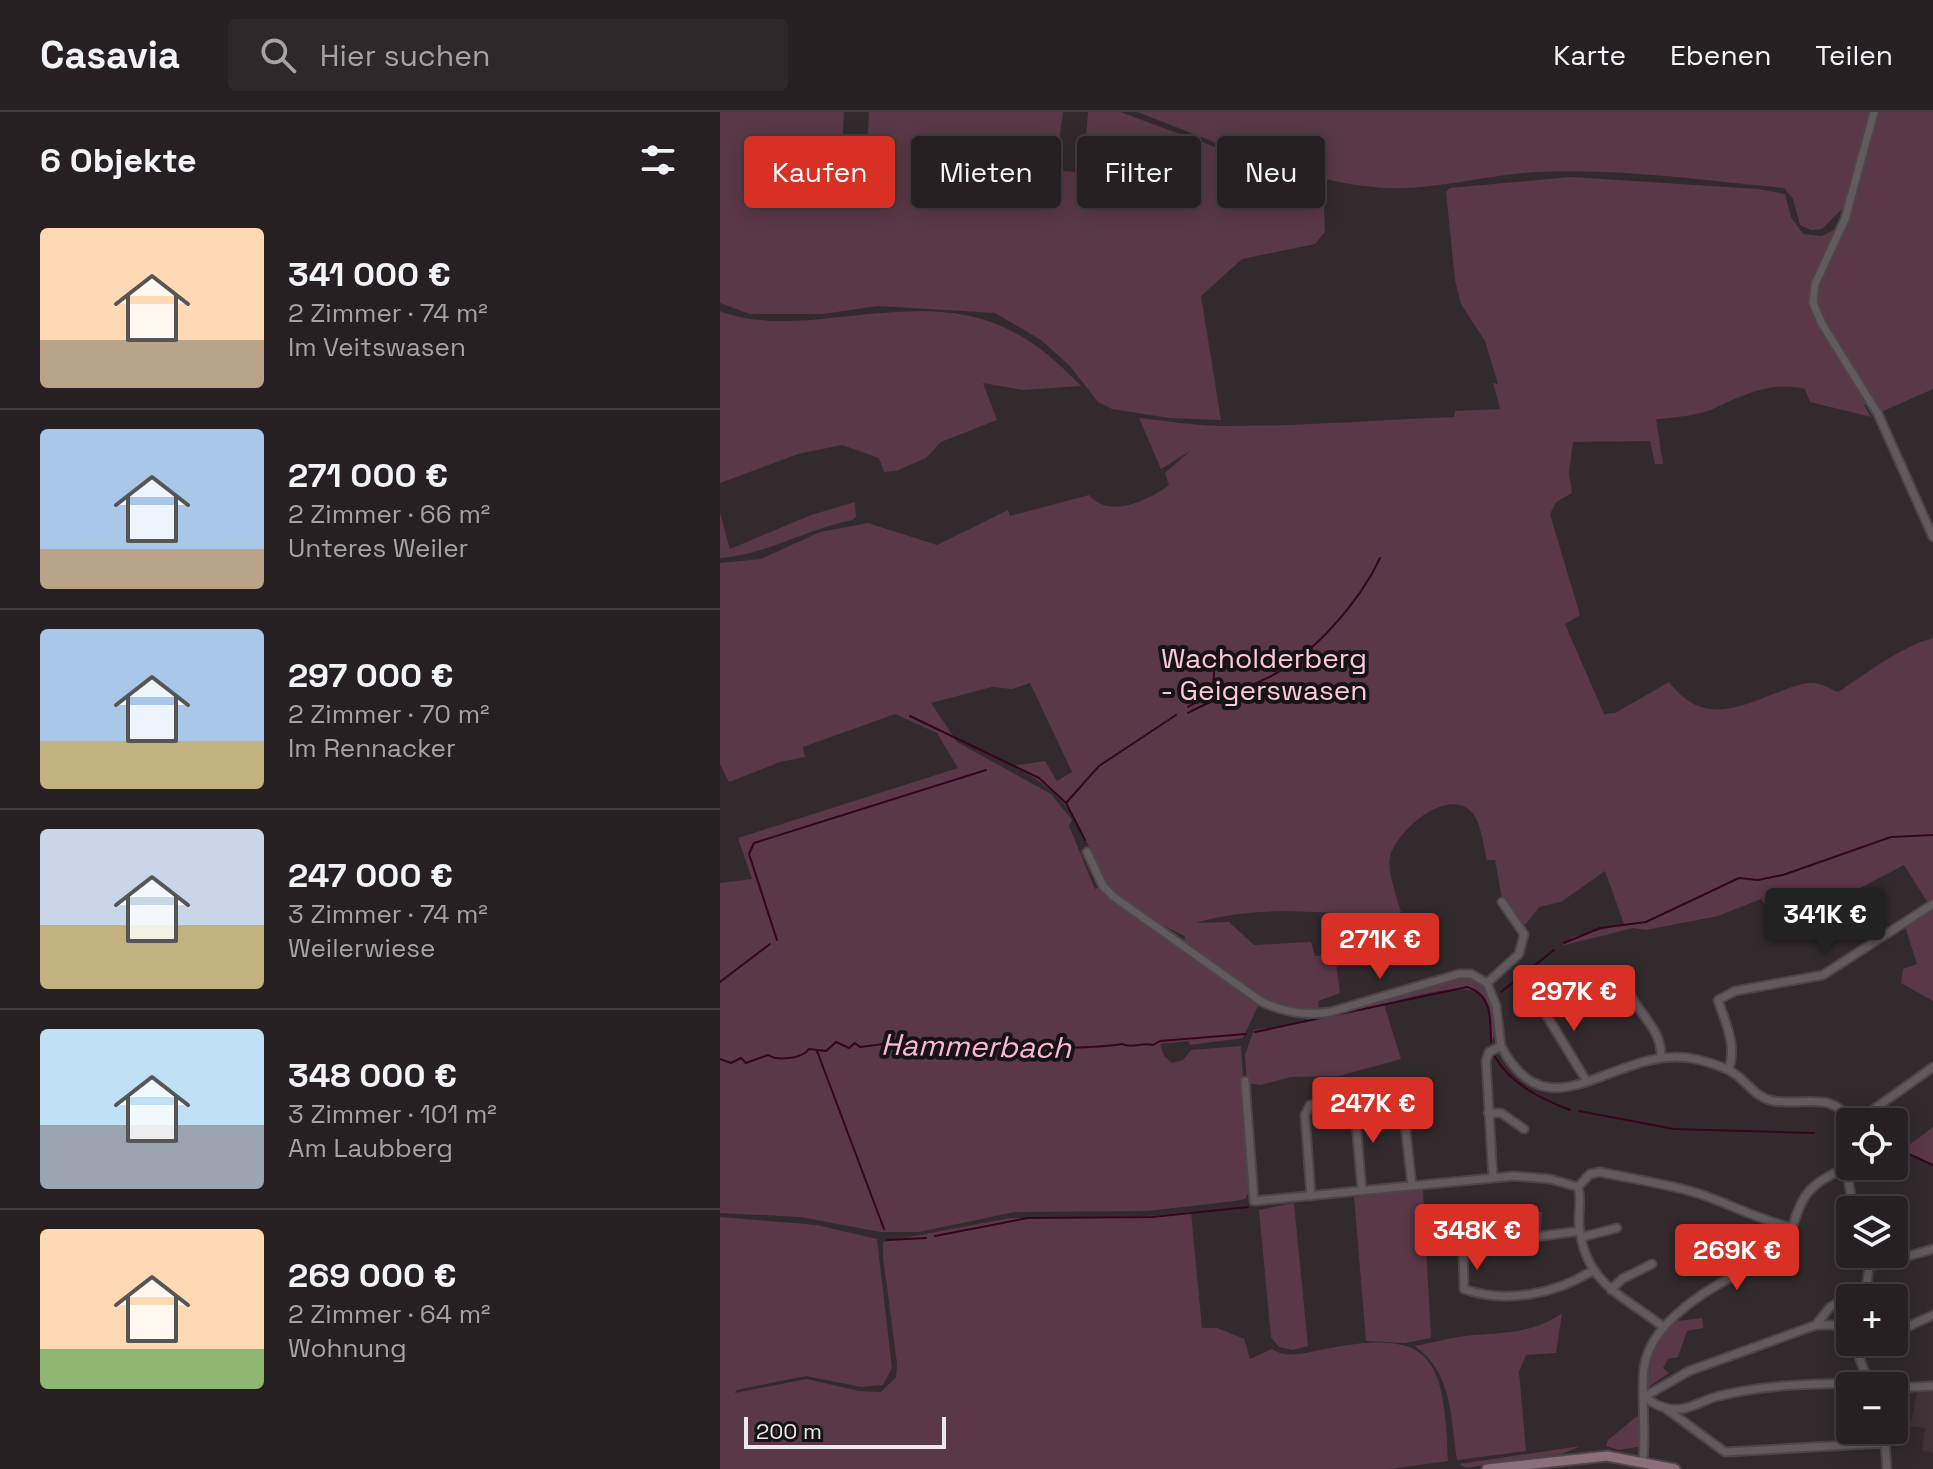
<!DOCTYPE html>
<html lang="de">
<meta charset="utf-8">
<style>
:root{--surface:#262022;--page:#2e282a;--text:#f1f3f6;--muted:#a4a3a5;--line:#423e40;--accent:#d93025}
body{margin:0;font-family:"Space Grotesk",sans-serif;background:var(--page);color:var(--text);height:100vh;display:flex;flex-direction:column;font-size:30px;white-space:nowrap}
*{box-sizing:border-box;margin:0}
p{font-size:26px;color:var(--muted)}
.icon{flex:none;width:44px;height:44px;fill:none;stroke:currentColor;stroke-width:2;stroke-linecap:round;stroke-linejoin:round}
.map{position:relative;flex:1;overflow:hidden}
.panel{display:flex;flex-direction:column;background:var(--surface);width:720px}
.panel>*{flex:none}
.hud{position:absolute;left:24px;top:24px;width:760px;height:72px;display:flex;gap:16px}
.fabs{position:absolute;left:1116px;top:996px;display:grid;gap:16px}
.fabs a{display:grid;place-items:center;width:72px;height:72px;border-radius:8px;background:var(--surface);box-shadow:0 4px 20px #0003,0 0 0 2px var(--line);font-size:40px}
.scale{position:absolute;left:24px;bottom:20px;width:202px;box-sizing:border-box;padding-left:8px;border:4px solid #ede8e9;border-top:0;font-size:22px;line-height:28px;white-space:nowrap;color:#ede8e9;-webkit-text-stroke:6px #171415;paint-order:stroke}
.price{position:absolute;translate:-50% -68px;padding:0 18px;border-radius:8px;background:var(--accent);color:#fff;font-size:26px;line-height:52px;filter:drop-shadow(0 2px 4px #0008)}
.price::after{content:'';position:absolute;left:50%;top:48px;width:24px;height:18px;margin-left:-12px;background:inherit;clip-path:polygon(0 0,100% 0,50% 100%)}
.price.current{background:#222;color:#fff}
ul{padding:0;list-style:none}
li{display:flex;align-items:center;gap:24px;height:200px;padding:0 40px}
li+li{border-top:2px solid var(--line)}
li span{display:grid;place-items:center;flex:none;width:224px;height:160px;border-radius:8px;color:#555}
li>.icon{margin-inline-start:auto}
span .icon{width:96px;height:96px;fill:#fffc;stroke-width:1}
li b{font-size:34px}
h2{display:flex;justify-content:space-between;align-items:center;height:96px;padding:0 40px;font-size:34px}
.tag{padding:0 28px;border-radius:8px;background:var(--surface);box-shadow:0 4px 20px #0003,0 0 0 2px var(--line);font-size:28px;line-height:72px}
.tag.current{background:var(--accent);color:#fff}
header{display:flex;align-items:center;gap:48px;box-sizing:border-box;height:112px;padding:0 40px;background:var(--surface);border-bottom:2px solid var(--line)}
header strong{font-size:38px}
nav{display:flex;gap:44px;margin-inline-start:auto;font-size:28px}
.search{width:560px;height:72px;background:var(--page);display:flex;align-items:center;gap:20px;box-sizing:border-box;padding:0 28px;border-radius:8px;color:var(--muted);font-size:30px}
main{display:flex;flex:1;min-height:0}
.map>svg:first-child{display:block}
.built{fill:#403338}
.green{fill:#5a3847}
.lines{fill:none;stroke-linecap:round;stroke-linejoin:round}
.stream{stroke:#370420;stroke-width:2}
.street-casing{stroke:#4d4649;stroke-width:11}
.secondary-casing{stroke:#4d4649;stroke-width:13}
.street{stroke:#625a5d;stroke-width:7}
.secondary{stroke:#8c6f7a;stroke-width:9}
.labels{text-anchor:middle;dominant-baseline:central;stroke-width:8;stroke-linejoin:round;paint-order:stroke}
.park-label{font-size:28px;fill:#ffc7dd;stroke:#171415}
.water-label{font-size:30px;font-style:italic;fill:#ffb6d4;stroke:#171415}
</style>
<header>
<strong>Casavia</strong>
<div class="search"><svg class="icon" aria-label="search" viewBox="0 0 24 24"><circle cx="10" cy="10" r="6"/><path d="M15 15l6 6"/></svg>Hier suchen</div>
<nav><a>Karte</a><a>Ebenen</a><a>Teilen</a></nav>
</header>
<main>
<section class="panel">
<h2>6 Objekte<svg class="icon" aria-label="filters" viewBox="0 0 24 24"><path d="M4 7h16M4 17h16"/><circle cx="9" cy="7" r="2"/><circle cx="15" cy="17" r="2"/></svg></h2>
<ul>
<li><span style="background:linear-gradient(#ffd9b3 70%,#b9a48a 0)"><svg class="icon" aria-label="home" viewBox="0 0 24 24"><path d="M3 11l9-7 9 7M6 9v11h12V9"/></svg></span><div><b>341 000 €</b><p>2 Zimmer · 74 m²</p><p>Im Veitswasen</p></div></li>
<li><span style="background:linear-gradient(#a9c7e8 75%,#b9a48a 0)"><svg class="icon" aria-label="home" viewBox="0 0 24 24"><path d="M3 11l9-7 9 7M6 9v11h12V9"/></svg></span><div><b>271 000 €</b><p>2 Zimmer · 66 m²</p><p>Unteres Weiler</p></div></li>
<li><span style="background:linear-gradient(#a9c7e8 70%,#c2b280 0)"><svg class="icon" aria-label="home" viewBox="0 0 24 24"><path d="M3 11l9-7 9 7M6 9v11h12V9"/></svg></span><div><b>297 000 €</b><p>2 Zimmer · 70 m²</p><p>Im Rennacker</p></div></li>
<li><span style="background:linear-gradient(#c9d6e8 60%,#c2b280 0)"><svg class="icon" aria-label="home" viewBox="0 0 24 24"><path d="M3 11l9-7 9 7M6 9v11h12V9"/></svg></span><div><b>247 000 €</b><p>3 Zimmer · 74 m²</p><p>Weilerwiese</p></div></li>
<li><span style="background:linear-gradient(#bfe0f5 60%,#9aa5b1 0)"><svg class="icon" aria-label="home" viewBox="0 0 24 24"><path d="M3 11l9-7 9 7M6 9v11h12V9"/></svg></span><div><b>348 000 €</b><p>3 Zimmer · 101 m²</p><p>Am Laubberg</p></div></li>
<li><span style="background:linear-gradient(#ffd9b3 75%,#8fb573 0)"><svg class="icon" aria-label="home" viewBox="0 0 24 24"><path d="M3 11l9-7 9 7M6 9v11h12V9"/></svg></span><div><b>269 000 €</b><p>2 Zimmer · 64 m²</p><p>Wohnung</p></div></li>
</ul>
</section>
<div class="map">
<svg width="1213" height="1357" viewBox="0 0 1213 1357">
<rect width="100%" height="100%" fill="#322a2d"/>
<path class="built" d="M1198,1277L1213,1280V1341L1202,1338L1205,1316L1190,1314Z"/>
<path class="green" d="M0,0H124L122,35L147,33L149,0H343L335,58L363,61L368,0H400L580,66L603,71L605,120L595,132L522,147L481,184L501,308L449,306L392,297L378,290L350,254L321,228L275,201L158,194L103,202H30L0,191Z
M417,0H1151L1127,92L1102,117L1091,118L1080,113L1073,87L1064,76C981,68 898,56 816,60C761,63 708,81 653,75C572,67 493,28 417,0Z
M1157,0H1213V277L1161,300L1105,209L1100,210L1148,292L1144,293L1151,305L1090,290L1085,277C1052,268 1021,284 993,297C984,302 947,307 936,307L943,352H935L930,329L853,330L849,361L852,381L836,390L830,402L860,503L845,512L884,602L895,601L949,570C984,615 1019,595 1064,578C1073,575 1085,570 1094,571C1102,572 1111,577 1118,580C1149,560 1178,536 1213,526V789L1208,791L1184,753L1062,817L1041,787L998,804L926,818L913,816L845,833L842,832L853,825L904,812L885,759L841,790L819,795L806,812H802L782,786L775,748H767C763,733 761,704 747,696C721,680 676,720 670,745C667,760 677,785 681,800L675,805C609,802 540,791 476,811L509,810L534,833L591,830L595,844L615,842L620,881L598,889L599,899C541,896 509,863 464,830L465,824C444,814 395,790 385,769C359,715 354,685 293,654L325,649L337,669L352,660L310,571L292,577L272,575L211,591L237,630L331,682L352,708L349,714L375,777L380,775L538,894L523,926L470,933L468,929L440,932L444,944L452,951L463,948L471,938L521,934L530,1078L525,1087L515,1089L428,1099L295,1100L199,1120H160L80,1105L0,1101V771L32,767L18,726L238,656L217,621L175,602L83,635L85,645L60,650L9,670L0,652V451L41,447L100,420L148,411L217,433L288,398L290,404L369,383C388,407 428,389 449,373L445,361L470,339L441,357L419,306C447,309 479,314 504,314C584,314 656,308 734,305L735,299L780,297L773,271L778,272L765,229L741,192L735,168L726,80L730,76L851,65L1038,77L1065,82L1071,105L1083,122L1102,124L1117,116L1115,125L1124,122Z
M0,199C32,212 75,210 109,206C221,194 280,188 361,274L303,278L263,271L277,308L221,330L206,346L176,359L164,360L159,346L122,333L78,342L0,371Z
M135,390L136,405L132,408C86,417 46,443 0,446V401L10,437L91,403Z
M1213,796V889L1181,871L1183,857L1197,852L1184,811Z
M741,863L763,870C771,887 781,911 772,929C770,916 771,897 763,885C749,866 686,887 664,892L681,947L619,964L571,965L540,973L527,971L525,943L534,918L587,910L588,905Z
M1213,1015V1052L1181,1039Z
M703,1077L711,1226L685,1231L646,1229L634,1085Z
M574,1091L588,1234L573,1238L559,1235L551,1225L539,1098Z
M471,1100L482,1216H497L524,1227L530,1247L552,1237C566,1247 584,1241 600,1238C713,1215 724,1244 728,1349L669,1357H0V1105L97,1113L157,1127L172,1256L163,1273L141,1275L86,1264L16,1278L15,1281L87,1267L139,1279L161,1280L176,1265L177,1252L163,1145V1130L290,1106L427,1104Z
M793,1100H822L821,1120L797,1122Z
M842,1201L836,1241L806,1243L799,1260L806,1339L737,1348C730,1304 733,1262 695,1234C711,1231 729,1226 744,1224C779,1220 812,1223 842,1201Z
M982,1206L983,1216L967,1219L958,1245L948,1247L943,1256L949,1261L927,1276L932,1241L950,1210Z
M916,1305H920L921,1329L918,1335L899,1338L886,1334L888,1328Z
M861,1334L842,1342L746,1356L739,1352Z"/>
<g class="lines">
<path class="stream" d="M468,595C486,585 495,579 494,558
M468,601C494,586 525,578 553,563C595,541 640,489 660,446
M190,604L319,666L346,691L365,728
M346,691L379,654L456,603
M57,828L29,742L34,731L266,658
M844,831L880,816L926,810L1019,766L1038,768L1063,763L1171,725L1213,723
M0,870L50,832
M781,880L834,838
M535,920L747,875C773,883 770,907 771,930
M97,939L164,1117
M775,945C791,972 821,987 850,998
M0,947L11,951L21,946L26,951L48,943C57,949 82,947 89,937L106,939L116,930L129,936L135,931L140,935L171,931L199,937L209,930L218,935L226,932L235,937L249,932L254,937L280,934L291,938L298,933C308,939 386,935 402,932C413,937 421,930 433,933L440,929L526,922
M859,999L954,1017L1094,1021
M1174,1035L1213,1053
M215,1124L308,1106L432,1105L528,1095
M167,1128L206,1126"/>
<defs>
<path id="street" d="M1154,0L1125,107L1095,172L1093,191L1102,212L1158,302L1213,425
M367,740L383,774L394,785L542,890C565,900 585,904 610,900L739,862H751L767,871L776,894L781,934L769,940L766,949L773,1066
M906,861C905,896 942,910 941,944
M767,871L799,842L804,822L782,790
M817,888L866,968
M781,934C830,1029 897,930 975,947C988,950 1004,954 1015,962C1029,972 1036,986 1054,989C1084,994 1112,978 1131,1010
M1008,958C1018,935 1005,910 998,888L1015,879L1103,863L1213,792
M525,969L534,1089L794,1064L830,1067L858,1075L870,1062L880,1060C913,1067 948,1072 980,1082C1010,1092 1039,1108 1070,1115
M634,988L642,1079
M768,1001H781L804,1017
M1136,1010L1213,955
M1126,1056L1134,1098
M858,1075C862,1087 858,1100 859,1112C864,1171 901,1182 942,1214
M591,1084L585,1003L590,993L682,986L692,1074
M860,1119L743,1134L744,1177C786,1192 835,1182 872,1159
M862,1125L897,1116
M1143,1142L1149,1155L1213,1137
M891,1178L902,1167L932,1152
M1096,1213H1114L1130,1223
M1174,1221L1213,1203
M1134,1230L1149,1273
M1137,1235L1150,1230
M1174,1276L1213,1274
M924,1285L969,1259L1096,1213L1110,1195L1141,1178L1147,1171L1149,1155
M924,1285C930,1289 939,1295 946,1296C968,1301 981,1288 999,1284C1042,1273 1104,1270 1149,1272
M945,1296L1005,1340L1166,1331
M1164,1318L1167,1357
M923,1348C926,1317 921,1287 924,1256C931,1201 1014,1162 1060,1141C1085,1098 1070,1079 1126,1056L1130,1034"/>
<path id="secondary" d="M767,1357L887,1344L955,1357"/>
</defs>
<use href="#street" class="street-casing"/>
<use href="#secondary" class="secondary-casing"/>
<use href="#street" class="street"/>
<use href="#secondary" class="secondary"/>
</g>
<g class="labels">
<g class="park-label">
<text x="544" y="546">Wacholderberg<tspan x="544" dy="32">- Geigerswasen</tspan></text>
</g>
<g class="water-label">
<text transform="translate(256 934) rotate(1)">Hammerbach</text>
</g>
</g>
</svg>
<div class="fabs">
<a><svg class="icon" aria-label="locate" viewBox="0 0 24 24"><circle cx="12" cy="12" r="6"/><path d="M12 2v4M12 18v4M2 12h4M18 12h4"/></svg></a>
<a><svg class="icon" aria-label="layers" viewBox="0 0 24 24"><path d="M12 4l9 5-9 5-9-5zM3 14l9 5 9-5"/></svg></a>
<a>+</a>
<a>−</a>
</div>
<div class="scale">200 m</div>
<b class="price current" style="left:1105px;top:844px">341K €</b>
<b class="price" style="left:660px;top:869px">271K €</b>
<b class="price" style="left:854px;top:921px">297K €</b>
<b class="price" style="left:653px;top:1033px">247K €</b>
<b class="price" style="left:757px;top:1160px">348K €</b>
<b class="price" style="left:1017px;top:1180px">269K €</b>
<div class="hud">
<a class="tag current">Kaufen</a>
<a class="tag">Mieten</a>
<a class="tag">Filter</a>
<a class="tag">Neu</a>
</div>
</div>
</main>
